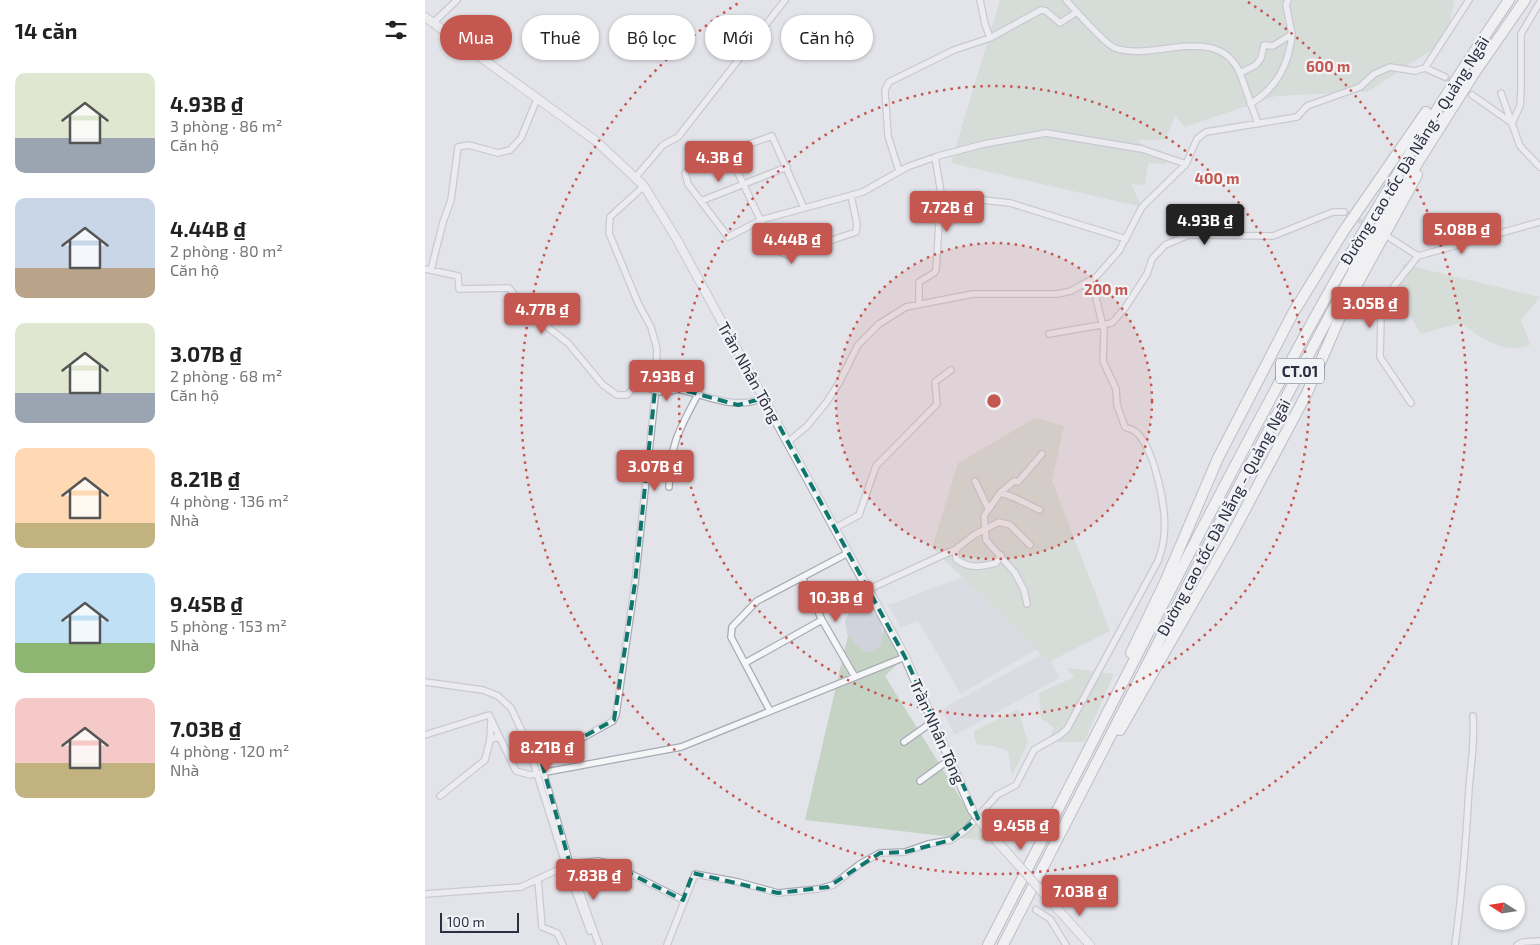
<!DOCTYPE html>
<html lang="vi">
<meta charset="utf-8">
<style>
:root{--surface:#fff;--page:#f6f6f6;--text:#222;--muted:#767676;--accent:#c55751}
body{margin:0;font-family:"Exo 2",sans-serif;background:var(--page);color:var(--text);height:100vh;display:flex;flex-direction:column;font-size:19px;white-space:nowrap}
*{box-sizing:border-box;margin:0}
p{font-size:16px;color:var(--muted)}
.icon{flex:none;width:28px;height:28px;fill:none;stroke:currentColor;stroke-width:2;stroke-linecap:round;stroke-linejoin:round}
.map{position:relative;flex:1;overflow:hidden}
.panel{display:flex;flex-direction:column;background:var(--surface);width:425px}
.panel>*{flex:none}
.guide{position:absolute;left:15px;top:15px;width:475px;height:45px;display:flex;gap:10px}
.needle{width:32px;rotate:282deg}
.controls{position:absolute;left:1055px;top:885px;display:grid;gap:10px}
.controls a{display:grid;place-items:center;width:45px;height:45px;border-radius:50%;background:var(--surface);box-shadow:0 1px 4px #0004;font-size:25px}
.scale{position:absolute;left:15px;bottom:12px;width:79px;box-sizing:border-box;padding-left:5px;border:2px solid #2c2f41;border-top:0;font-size:14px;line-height:18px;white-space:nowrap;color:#2c2f41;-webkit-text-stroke:4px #f2f3f7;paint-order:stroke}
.price{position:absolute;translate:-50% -42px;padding:0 11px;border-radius:5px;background:var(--accent);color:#fff;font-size:16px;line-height:32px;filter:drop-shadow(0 1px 2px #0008)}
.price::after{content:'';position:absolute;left:50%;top:30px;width:15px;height:11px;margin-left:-8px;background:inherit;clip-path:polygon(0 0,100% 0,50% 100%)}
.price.on{background:#222;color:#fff}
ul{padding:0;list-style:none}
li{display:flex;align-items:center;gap:15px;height:125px;padding:0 15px}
li span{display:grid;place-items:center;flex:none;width:140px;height:100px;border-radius:10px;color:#555}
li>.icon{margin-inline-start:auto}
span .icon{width:60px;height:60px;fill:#fffc;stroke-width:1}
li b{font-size:21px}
h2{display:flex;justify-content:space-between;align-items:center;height:60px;padding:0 15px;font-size:21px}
.tag{padding:0 18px;border-radius:22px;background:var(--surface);box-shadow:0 1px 4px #0004;font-size:18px;line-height:45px}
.tag.on{background:var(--accent);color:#fff}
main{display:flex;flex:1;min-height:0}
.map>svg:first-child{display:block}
.built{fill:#d1d3dc}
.green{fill:#c5d3c4}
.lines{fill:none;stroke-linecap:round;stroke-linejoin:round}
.minor-tunnel{stroke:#bec0c8;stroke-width:5.5;stroke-dasharray:5.5 3;stroke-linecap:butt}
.minor-casing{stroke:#a8aab4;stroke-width:8}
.tertiary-casing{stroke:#a8aab4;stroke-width:10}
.motorway-casing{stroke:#8b8f9f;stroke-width:12}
.minor{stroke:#f5f6f8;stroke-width:5.5}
.tertiary{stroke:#f5f6f8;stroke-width:8}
.motorway{stroke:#fff;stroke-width:10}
.tertiary-bridge-casing{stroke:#a8aab4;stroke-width:10;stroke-linecap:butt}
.tertiary-bridge{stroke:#f5f6f8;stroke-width:8}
.marked{fill:none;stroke:#0f766e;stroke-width:4;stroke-dasharray:10 6;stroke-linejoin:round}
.ring{fill:none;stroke:#c55751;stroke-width:2.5;stroke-dasharray:2.5 5}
.labels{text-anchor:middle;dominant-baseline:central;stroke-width:4.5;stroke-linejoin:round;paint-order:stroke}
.shield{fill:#f2f3f7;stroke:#676a78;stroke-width:1}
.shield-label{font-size:15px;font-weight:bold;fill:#2c2f41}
.street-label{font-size:16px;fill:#2c2f41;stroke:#f2f3f7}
.centre{fill:#c55751;stroke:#f2f3f7;stroke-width:2.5}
.ring-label{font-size:15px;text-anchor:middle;font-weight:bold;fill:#c55751;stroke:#f2f3f7;stroke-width:4.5;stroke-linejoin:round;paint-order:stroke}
</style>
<main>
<section class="panel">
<h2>14 căn<svg class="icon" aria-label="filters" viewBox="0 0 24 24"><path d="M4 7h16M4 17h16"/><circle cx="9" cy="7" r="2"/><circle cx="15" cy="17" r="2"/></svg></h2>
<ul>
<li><span style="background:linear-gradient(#dfe7d0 65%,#9aa5b1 0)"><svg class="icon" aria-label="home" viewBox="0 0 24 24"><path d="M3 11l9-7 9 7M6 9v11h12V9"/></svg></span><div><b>4.93B ₫</b><p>3 phòng · 86 m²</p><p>Căn hộ</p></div></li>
<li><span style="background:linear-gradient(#c9d6e8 70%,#b9a48a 0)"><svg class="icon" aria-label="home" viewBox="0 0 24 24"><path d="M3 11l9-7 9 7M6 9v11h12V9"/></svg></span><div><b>4.44B ₫</b><p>2 phòng · 80 m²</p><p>Căn hộ</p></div></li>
<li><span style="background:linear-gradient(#dfe7d0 70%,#9aa5b1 0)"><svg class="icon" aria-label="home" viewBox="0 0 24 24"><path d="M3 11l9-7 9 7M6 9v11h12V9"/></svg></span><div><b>3.07B ₫</b><p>2 phòng · 68 m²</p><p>Căn hộ</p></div></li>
<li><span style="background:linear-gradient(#ffd9b3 75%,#c2b280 0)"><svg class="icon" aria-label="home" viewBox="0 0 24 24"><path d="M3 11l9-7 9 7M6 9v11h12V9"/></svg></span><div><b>8.21B ₫</b><p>4 phòng · 136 m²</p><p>Nhà</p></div></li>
<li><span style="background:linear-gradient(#bfe0f5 70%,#8fb573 0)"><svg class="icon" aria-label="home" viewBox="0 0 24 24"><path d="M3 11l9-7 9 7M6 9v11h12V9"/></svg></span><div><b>9.45B ₫</b><p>5 phòng · 153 m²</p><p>Nhà</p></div></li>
<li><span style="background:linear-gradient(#f6c9c9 65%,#c2b280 0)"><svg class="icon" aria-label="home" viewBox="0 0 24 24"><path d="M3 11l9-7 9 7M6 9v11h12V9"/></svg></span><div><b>7.03B ₫</b><p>4 phòng · 120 m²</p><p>Nhà</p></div></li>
</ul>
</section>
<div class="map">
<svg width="1115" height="945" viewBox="0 0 1115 945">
<rect width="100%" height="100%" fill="#e3e4ea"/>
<path class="built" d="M551,572L612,649L536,694L493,621L476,627L463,605Z
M436,605L455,618L458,637L456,644L447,652L436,650L424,641L420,623V619L430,606Z
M621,652L635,678L530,735L516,709Z"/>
<path class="green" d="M575,0H1029L1022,40L942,92L851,96L760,127L750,116L740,140H712L743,164L723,163L720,185L706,184L717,207L526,163Z
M978,264L1115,297L1096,320L1105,345C1078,355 1057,338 1035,323L996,334L973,294Z
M610,418L639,426L627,481L685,631L624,662L507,548L533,463Z
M459,626L480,657L460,676L562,841L380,820L423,635L436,650L447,652L456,644Z
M642,668L689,674L659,742H623L629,728L616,718L614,693L649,677Z
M593,709L603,742L587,776L583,751L568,746L553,745L550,740L549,731Z"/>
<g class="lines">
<path class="minor-tunnel" d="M1020,77L1047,95
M919,212L954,232"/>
<defs>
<path id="minor" d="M555,0L560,24L565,38
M641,0C649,9 681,45 690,48C729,62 792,22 815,73
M8,23L32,0
M1000,68L1044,0
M1076,93L1095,146L1115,167
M1047,95L1087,123L1095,106L1096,90V34L1115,2
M825,104C851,89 864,64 867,34
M833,124L815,73L831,65L836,58L839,45L848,46L867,34L861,5L863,0
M303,152L345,240L354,251L363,255L431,232L432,224L426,196
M474,171L463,136L460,90L464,82L529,50L565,38L616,10L621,11L635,23L652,12
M210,178L238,145L253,137L360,0
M516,200L525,202L558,200L585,203L701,239
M276,201L362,167
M379,208L347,136L273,162L260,173L263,184L303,237L336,220L438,192L482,167L513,156L559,144L621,133L717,149L761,164
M965,238L993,256L1115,222
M0,269L33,276L34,289L84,288L102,311L143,343L178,385L192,395H202L212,384C221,386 229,392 238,392C245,393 249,388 257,390C287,397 308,410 339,398
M6,270L18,222L26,200L33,147L44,145L73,153L85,150L96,138L112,99
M494,304V282L509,273L511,270L516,193L510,157
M624,334L687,323L700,308L722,274L727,259L740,245L764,235L848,236L908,212H919
M986,403L955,357L956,317L969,286L993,256
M363,442L382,426L401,403L414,383L433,345L454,324L481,307L548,294H632L646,291L671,277L694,251L717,207L761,164L772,139L781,132L872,117L882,106L935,87L949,74L965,67L990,71L1000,68L1020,77
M550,481L563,508
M244,487C246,443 252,434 272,396
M575,493L589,481L593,482L617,454
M410,528L434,515L451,466L512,404L510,382L526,370
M531,549V559C544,569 555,567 571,563L576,555
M377,577L397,620L430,677
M442,590L531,549L549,535L574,522L585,525L605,545
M602,604L599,590L590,573L561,540L559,516L575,493C590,496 601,504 615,510
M320,663L397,620
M0,682L58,690L73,696L86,708L102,742L141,866L165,931
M345,711L306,637L307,627L332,601L423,553
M0,735L64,715L91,771L105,775L256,747L480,657
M65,740L66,721
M479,742L510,720
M495,781L525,759
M15,796L60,760L65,740L71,737L76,740
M113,879L117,927L132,933L138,945
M0,894L96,887L145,864L173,861L186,864L258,900
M611,910L625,919L641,945
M174,945L145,864L115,761L188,721L191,715L210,583L230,397L232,349L226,327L213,303L184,233L185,217L219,186
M242,945L270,874L313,882L353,893L393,889L408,885L435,864L455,853L480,852L503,844L526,840L541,830L572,795L591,785L609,750L635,735L642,729L733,561C736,552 739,544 739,535C742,510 730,449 711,432C708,430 703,428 700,427L692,405L691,389L678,361L679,331L671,298
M1030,945C1037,893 1041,841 1044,788C1046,764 1050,741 1048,716
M1092,945L1098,942L1115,941"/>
<path id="tertiary" d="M0,17L171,141L219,186L251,238L480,657L547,810
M628,904L665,945"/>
<path id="motorway" d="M706,653L740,582L793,458L868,313L918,232L1001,112
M695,730L805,538L882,393L918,310L992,175
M563,945C620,834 678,723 734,612C842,402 950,195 1084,0
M578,945L806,501L930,268L995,159L1048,75L1100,0"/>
</defs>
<use href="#minor" class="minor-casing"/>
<use href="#tertiary" class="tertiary-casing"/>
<use href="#motorway" class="motorway-casing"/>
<use href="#minor" class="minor"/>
<use href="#tertiary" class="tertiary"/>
<use href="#motorway" class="motorway"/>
<defs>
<path id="tertiary-bridge" d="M547,810L561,829L628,904"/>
</defs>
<use href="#tertiary-bridge" class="tertiary-bridge-casing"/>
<use href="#tertiary-bridge" class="tertiary-bridge"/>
</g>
<path d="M0 0H1115V945H0ZM230,390H258L313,405L339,398L480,657L553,818L526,840L480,852L455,853L403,887L353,893L268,873L258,900L186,864L173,861L145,864L116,760L189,720L210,583Z" fill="#e3e4ea" fill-opacity=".55" fill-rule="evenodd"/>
<path class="marked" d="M230,390H258L313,405L339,398L480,657L553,818L526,840L480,852L455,853L403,887L353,893L268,873L258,900L186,864L173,861L145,864L116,760L189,720L210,583Z"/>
<circle cx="569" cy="401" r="158" fill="#c55751" fill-opacity=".12"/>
<g class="ring">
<circle cx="569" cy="401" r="158"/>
<circle cx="569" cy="401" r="315"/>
<path d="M823 2A473 473 0 1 1 315 2"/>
</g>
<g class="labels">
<rect class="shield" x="851" y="358.5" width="48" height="25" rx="4"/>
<g class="shield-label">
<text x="875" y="371">CT.01</text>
</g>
<g class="street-label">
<text transform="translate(989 150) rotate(-58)">Đường cao tốc Đà Nẵng - Quảng Ngãi</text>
<text transform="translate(325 372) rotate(61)">Trần Nhân Tông</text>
<text transform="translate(798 517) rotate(-62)">Đường cao tốc Đà Nẵng - Quảng Ngãi</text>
<text transform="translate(513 731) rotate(66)">Trần Nhân Tông</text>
</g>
</g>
<circle cx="569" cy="401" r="8" class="centre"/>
<g class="ring-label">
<text x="903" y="72">600 m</text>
<text x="792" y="184">400 m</text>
<text x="681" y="295">200 m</text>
</g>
</svg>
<div class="controls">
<a><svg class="needle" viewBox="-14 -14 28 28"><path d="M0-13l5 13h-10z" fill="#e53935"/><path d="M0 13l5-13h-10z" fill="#767676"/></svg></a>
</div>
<div class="scale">100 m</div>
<b class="price" style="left:294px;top:183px">4.3B ₫</b>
<b class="price" style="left:522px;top:233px">7.72B ₫</b>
<b class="price on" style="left:780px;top:246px">4.93B ₫</b>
<b class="price" style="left:1037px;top:255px">5.08B ₫</b>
<b class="price" style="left:367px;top:265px">4.44B ₫</b>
<b class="price" style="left:945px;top:329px">3.05B ₫</b>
<b class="price" style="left:117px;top:335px">4.77B ₫</b>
<b class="price" style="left:242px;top:402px">7.93B ₫</b>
<b class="price" style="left:230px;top:492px">3.07B ₫</b>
<b class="price" style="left:411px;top:623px">10.3B ₫</b>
<b class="price" style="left:122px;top:773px">8.21B ₫</b>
<b class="price" style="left:596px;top:851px">9.45B ₫</b>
<b class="price" style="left:169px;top:901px">7.83B ₫</b>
<b class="price" style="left:655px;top:917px">7.03B ₫</b>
<div class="guide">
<a class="tag on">Mua</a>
<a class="tag">Thuê</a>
<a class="tag">Bộ lọc</a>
<a class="tag">Mới</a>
<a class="tag">Căn hộ</a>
</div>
</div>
</main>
